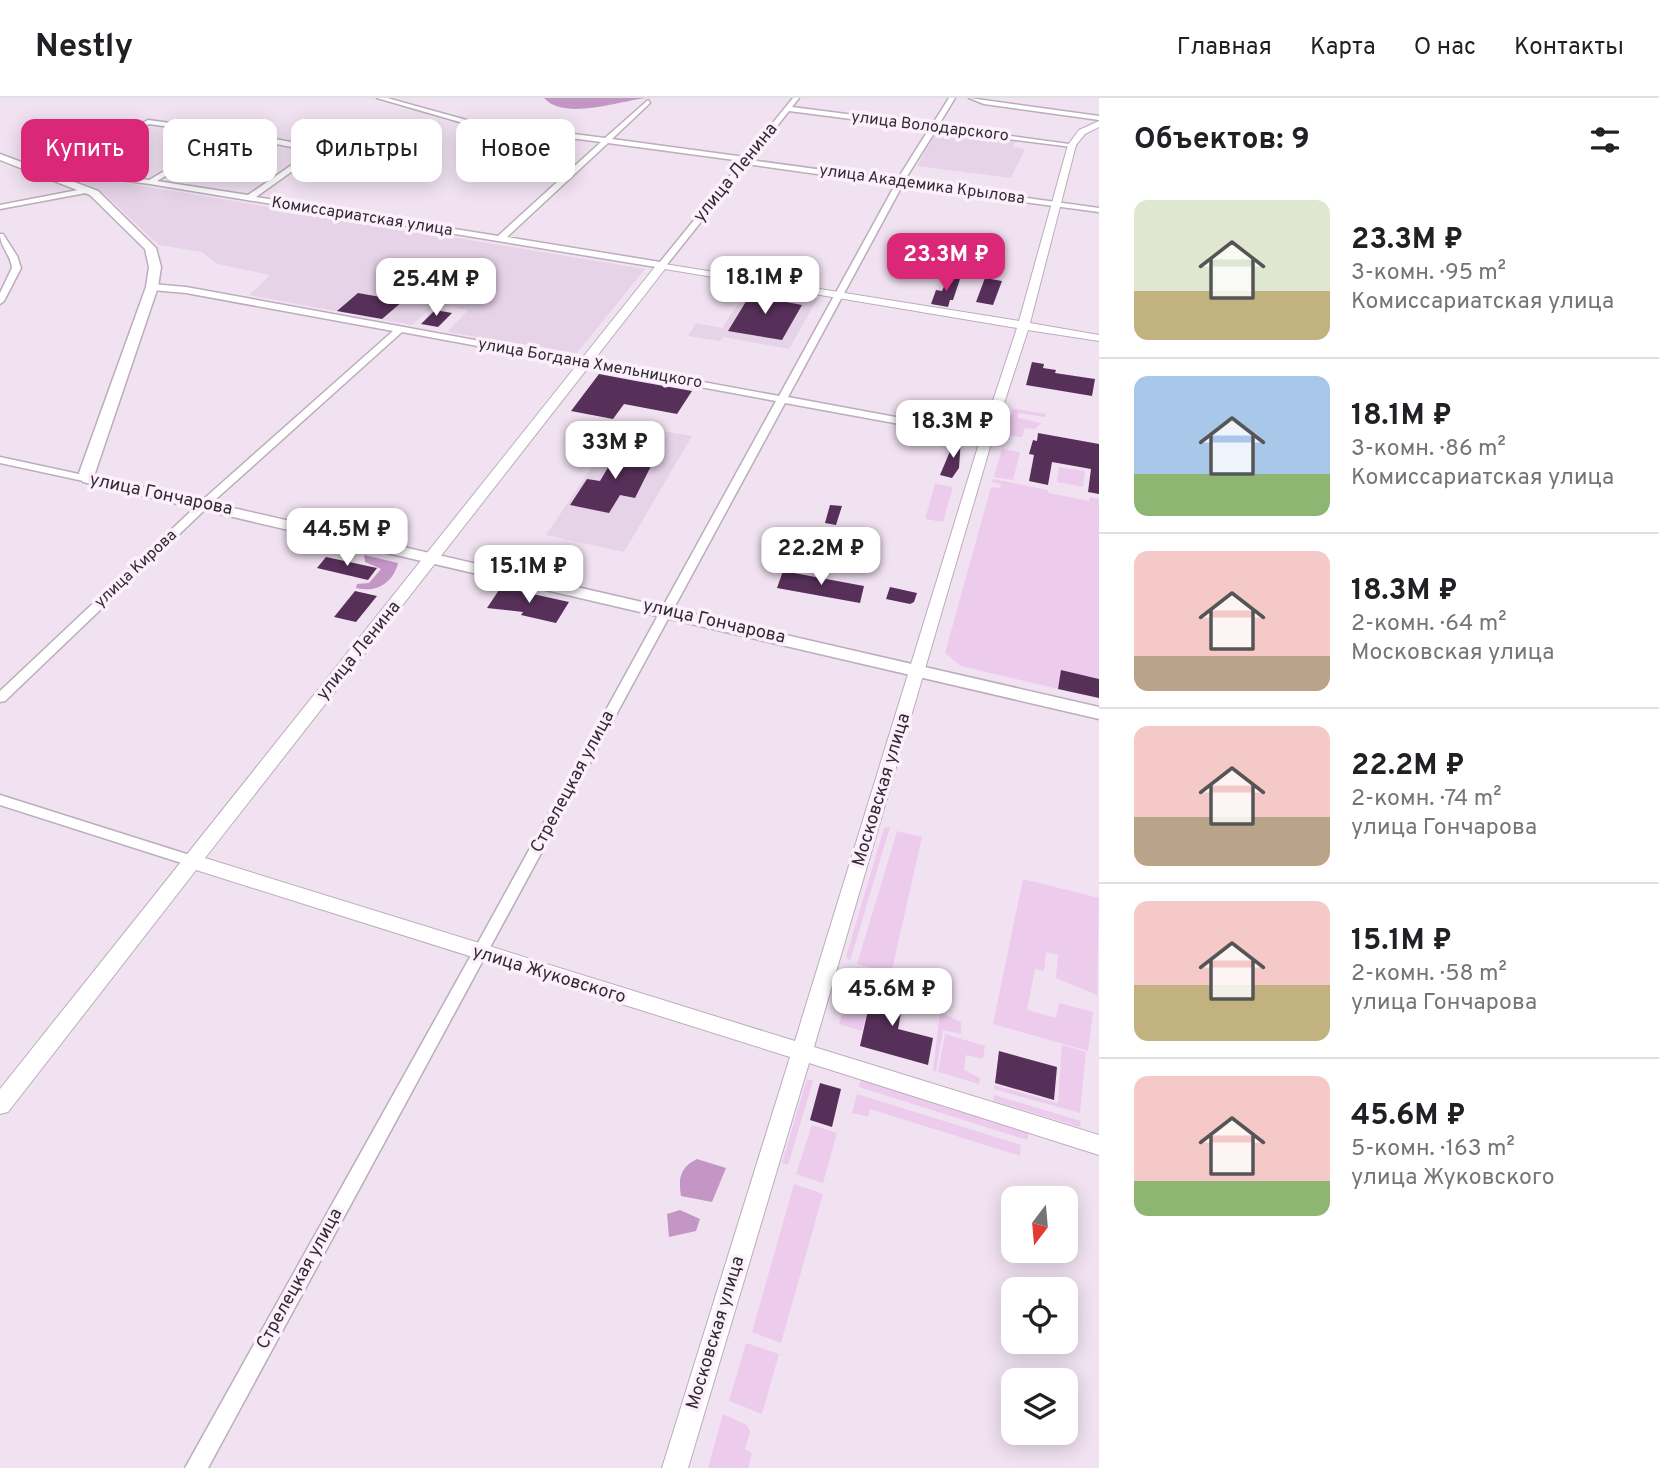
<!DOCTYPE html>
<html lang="ru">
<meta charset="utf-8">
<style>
:root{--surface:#fff;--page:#f6f6f6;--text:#202124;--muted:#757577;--line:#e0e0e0;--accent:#db2777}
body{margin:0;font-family:Overpass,sans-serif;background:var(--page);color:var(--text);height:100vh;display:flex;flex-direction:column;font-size:26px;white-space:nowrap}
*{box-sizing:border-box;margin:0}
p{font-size:23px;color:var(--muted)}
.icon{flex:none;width:38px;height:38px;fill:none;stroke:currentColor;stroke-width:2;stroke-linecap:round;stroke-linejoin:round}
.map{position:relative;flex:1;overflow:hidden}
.sheet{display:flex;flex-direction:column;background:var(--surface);width:560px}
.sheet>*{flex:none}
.hud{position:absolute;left:21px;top:21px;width:665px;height:63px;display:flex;gap:14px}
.needle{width:46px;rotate:196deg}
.tools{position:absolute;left:1001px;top:1088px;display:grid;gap:14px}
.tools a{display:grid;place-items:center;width:77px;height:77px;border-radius:14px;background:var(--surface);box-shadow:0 4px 18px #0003;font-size:35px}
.price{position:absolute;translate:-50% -60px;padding:0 16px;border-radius:14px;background:#fff;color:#222;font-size:23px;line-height:46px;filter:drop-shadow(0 2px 4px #0008)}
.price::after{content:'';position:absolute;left:50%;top:42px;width:21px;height:16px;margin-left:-10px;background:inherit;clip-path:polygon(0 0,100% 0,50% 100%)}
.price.on{background:var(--accent);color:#fff}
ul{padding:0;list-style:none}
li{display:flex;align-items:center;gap:21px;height:175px;padding:0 35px}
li+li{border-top:2px solid var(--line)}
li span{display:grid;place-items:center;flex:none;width:196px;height:140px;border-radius:14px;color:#555}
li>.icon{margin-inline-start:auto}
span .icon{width:84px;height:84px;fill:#fffc;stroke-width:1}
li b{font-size:30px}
h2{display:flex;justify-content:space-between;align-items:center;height:84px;padding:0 35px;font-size:30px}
.pill{padding:0 24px;border-radius:14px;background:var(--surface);box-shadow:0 4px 18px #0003;font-size:24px;line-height:63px}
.pill.on{background:var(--accent);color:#fff}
header{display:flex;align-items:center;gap:42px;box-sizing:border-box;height:98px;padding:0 35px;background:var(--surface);border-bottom:2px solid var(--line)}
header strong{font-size:33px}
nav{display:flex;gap:38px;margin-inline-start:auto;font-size:24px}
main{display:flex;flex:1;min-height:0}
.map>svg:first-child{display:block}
.built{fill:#e6d3e7}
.green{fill:#eccbed}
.forest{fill:#c496c6}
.building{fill:#57305a}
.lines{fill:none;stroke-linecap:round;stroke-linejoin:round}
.minor-casing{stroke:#bbadbc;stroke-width:3}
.tertiary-casing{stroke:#bbadbc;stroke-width:2}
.secondary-casing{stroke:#bbadbc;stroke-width:3}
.minor{fill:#fff;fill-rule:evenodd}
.tertiary{fill:#fff;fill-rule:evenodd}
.secondary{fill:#fff;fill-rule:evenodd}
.labels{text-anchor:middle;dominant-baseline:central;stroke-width:7;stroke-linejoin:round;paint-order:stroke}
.far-street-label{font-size:16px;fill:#312c31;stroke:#fdf0fd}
.street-label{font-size:18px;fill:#312c31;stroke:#fdf0fd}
</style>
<header>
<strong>Nestly</strong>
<nav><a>Главная</a><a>Карта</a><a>О нас</a><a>Контакты</a></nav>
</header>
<main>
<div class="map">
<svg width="1099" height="1370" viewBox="0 0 1099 1370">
<rect width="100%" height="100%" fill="#f1e2f2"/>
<path class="built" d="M938,31L1017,42L1013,49L1025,51L1011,80L917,68Z
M80,79L94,80L645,171L577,255L447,234L468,212L436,206L412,227L249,197L270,177L217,166L202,154L159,147L103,95L75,81Z
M749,189L818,200L789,251L723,239L720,243L688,238L696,225L722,230Z
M621,326L692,338L624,454L546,437Z"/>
<path class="green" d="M1013,311H1016L1046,316L1045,319L1018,315V320L1041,325L1035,331L1025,330L1022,339L1006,337Z
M1002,351L1020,354L1013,382L994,379Z
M1059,369L1085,373L1083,389L1057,384Z
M993,381L1048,392V395L1089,403L1090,399L1099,401V581L1062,572L1058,591L961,568L945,555L991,389L1000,390L1001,386L992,384Z
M935,386L953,389L943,424L925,421Z
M890,729L850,863L846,859L884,730Z
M897,733L922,739L891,876L857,866Z
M1023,781L1099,800L1097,897L1056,880L1058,857L1046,854L1044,873L1035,871L1027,912L1056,920L1059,905L1093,914L1088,953L993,926Z
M845,906L867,913L862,933L839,926Z
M940,914L961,924V936L943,932L936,974L933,972Z
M945,936L985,948L983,961L966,957L964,972L980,980L979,986L938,974Z
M1062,947L1086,954L1080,1015L994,991V987L1058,1005Z
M807,981L813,983L788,1067L782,1065Z
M861,981L1029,1034L1027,1042L859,989Z
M857,996L1021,1047L1020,1058L870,1011L868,1019L852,1015Z
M994,997L1081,1023L1080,1029L993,1003Z
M812,1027L837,1035L823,1085L796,1076Z
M794,1086L823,1096L781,1245L752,1234Z
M746,1245L779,1256L762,1316L729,1303Z
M723,1316L747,1327L750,1334L745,1351L752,1355L748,1370H708Z"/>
<path class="forest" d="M544,0H646C619,3 564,23 544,0Z
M364,457L398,465C393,486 375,495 356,490L357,486L369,485L381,471L365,464Z
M697,1061L726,1070L712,1104L681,1098C678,1081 680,1069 697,1061Z
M680,1112L700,1121L696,1133L669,1139L667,1116Z"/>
<path class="building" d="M948,179L960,181L953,202H950L948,209L931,206L936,192L942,193Z
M985,180L1002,183L993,207L976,204Z
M753,192L774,195L770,201L802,207L782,242L728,233Z
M358,195L403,203L382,221L337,213Z
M435,212L452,215L438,229L421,226Z
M1032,264L1044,266L1043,270L1056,272L1055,275L1095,281L1092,298L1026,287Z
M599,276L636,283L692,293L677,316L624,306L613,321L571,313Z
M1038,335L1099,346V396L1088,394L1091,371L1052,364L1048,387L1029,383L1034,357L1029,356L1033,342L1037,343Z
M956,339L961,340L959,370L952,380L940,377Z
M611,350L656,358L635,400L620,397L609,415L570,407L587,381L600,383L613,361L605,360Z
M830,407L842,408L836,427L825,425Z
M843,437L861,443L855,464L834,460Z
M326,459L377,470L368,482L317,470Z
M783,473L864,488L860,505L777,490Z
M501,489L569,504L556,525L521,517L523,514L487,510Z
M890,489L917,495L914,504L910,506L886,501Z
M355,493L377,498L356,524L334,519Z
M1061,572L1099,581V600L1058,591Z
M874,885L905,893L898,931L933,940L928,967L860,948Z
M999,953L1057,969L1054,1002L995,985Z
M820,985L841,991L832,1029L810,1022Z"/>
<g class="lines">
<defs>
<path id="minor" d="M377,0H387L470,23L605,40L648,2L650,5L612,41L745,59L793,0H799L792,9L932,27L949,0H955L938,28L1076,47L1072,49L936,32L904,83L1099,110V114L902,88L788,299L987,336L992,339L987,342L785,305L208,1370H185L474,852L776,303L402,234L215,402L5,603L0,604V593L207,398L393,233L186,195L152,192L148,189L152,186L186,189L779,298L895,87L747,66L665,169L662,170L150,86L95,79L48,78L44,76L148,22L244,35L317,49L349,28L351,31L256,99L498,138L601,44L470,27ZM789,13L929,31L897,82L750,62ZM149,26L226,37L149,82L95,75L57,74ZM234,38L312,53L248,97L157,83ZM608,45L742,63L660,164L507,139Z
M969,0L1099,18V22L984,6Z
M88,90L92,92L91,94L0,111V107Z
M0,136H3L17,158L21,170L4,203L0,206V195L12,170C11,157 0,149 0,136Z
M0,359L88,378L93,381L88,384L0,365Z
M0,697L196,759L198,763L196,767L191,768L0,707Z"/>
<path id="tertiary" d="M1099,23V29L1085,36L1076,47L1030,225L1099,237V243L1028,232L993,339L814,949L1099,1037V1057L809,965L688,1370H662L790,959L196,772L8,1014L0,1016V991L658,165L1019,223L1068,47L1079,32ZM665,171L1017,230L981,339L795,943L205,760Z"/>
<path id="secondary" d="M0,56L98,93L156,150L161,169L158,189L94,378L1099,609V621L83,384L79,375L146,189L149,169L145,151L90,97L0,62Z"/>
</defs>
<use href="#minor" class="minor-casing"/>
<use href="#tertiary" class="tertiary-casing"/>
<use href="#secondary" class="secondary-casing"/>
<use href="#minor" class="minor"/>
<use href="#tertiary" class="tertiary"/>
<use href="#secondary" class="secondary"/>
</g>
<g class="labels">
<g class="far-street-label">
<text transform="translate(930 29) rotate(7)">улица Володарского</text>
<text transform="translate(922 87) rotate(8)">улица Академика Крылова</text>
<text transform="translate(362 119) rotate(9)">Комиссариатская улица</text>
<text transform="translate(590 266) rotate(10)">улица Богдана Хмельницкого</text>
<text transform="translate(136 471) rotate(-43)">улица Кирова</text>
</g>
<g class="street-label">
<text transform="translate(736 75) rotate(-51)">улица Ленина</text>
<text transform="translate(161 397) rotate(12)">улица Гончарова</text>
<text transform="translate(714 524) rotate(13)">улица Гончарова</text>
<text transform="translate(359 553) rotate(-51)">улица Ленина</text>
<text transform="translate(573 684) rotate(-62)">Стрелецкая улица</text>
<text transform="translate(882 692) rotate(-73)">Московская улица</text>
<text transform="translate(549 877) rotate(17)">улица Жуковского</text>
<text transform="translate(300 1181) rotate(-61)">Стрелецкая улица</text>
<text transform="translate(716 1235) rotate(-73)">Московская улица</text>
</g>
</g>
</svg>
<div class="tools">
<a><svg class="needle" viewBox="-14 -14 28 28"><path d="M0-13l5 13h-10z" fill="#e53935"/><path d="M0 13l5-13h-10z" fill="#757577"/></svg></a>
<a><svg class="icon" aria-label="locate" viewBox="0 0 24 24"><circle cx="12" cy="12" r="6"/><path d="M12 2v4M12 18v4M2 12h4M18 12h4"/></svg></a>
<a><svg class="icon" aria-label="layers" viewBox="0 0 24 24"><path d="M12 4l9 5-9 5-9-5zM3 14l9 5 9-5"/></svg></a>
</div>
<b class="price on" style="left:946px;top:195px">23.3M ₽</b>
<b class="price" style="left:765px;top:218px">18.1M ₽</b>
<b class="price" style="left:436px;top:220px">25.4M ₽</b>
<b class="price" style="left:953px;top:362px">18.3M ₽</b>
<b class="price" style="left:615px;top:383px">33M ₽</b>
<b class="price" style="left:347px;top:470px">44.5M ₽</b>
<b class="price" style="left:821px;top:489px">22.2M ₽</b>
<b class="price" style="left:529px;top:507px">15.1M ₽</b>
<b class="price" style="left:892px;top:930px">45.6M ₽</b>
<div class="hud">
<a class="pill on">Купить</a>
<a class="pill">Снять</a>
<a class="pill">Фильтры</a>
<a class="pill">Новое</a>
</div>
</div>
<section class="sheet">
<h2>Объектов: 9<svg class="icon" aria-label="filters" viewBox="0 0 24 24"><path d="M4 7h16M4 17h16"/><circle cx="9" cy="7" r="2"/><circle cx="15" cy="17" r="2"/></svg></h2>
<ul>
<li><span style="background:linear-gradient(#dfe7d0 65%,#c2b280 0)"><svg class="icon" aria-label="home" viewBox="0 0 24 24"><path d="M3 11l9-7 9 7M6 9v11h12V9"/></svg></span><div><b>23.3M ₽</b><p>3-комн. · 95 m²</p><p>Комиссариатская улица</p></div></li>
<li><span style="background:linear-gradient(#a9c7e8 70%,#8fb573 0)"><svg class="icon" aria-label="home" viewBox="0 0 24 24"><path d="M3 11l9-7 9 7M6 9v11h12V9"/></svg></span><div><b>18.1M ₽</b><p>3-комн. · 86 m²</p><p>Комиссариатская улица</p></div></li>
<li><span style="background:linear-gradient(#f6c9c9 75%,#b9a48a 0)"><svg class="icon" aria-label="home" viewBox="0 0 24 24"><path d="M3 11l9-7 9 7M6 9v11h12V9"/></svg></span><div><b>18.3M ₽</b><p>2-комн. · 64 m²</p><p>Московская улица</p></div></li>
<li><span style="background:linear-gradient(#f6c9c9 65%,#b9a48a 0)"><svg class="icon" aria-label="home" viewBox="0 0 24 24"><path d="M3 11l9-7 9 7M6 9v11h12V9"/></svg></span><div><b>22.2M ₽</b><p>2-комн. · 74 m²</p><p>улица Гончарова</p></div></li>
<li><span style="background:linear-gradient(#f6c9c9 60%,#c2b280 0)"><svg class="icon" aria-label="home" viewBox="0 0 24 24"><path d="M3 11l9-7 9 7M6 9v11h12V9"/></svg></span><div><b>15.1M ₽</b><p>2-комн. · 58 m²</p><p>улица Гончарова</p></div></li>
<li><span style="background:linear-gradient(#f6c9c9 75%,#8fb573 0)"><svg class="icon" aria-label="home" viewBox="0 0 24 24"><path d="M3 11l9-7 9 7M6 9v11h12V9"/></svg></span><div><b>45.6M ₽</b><p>5-комн. · 163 m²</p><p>улица Жуковского</p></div></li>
</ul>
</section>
</main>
